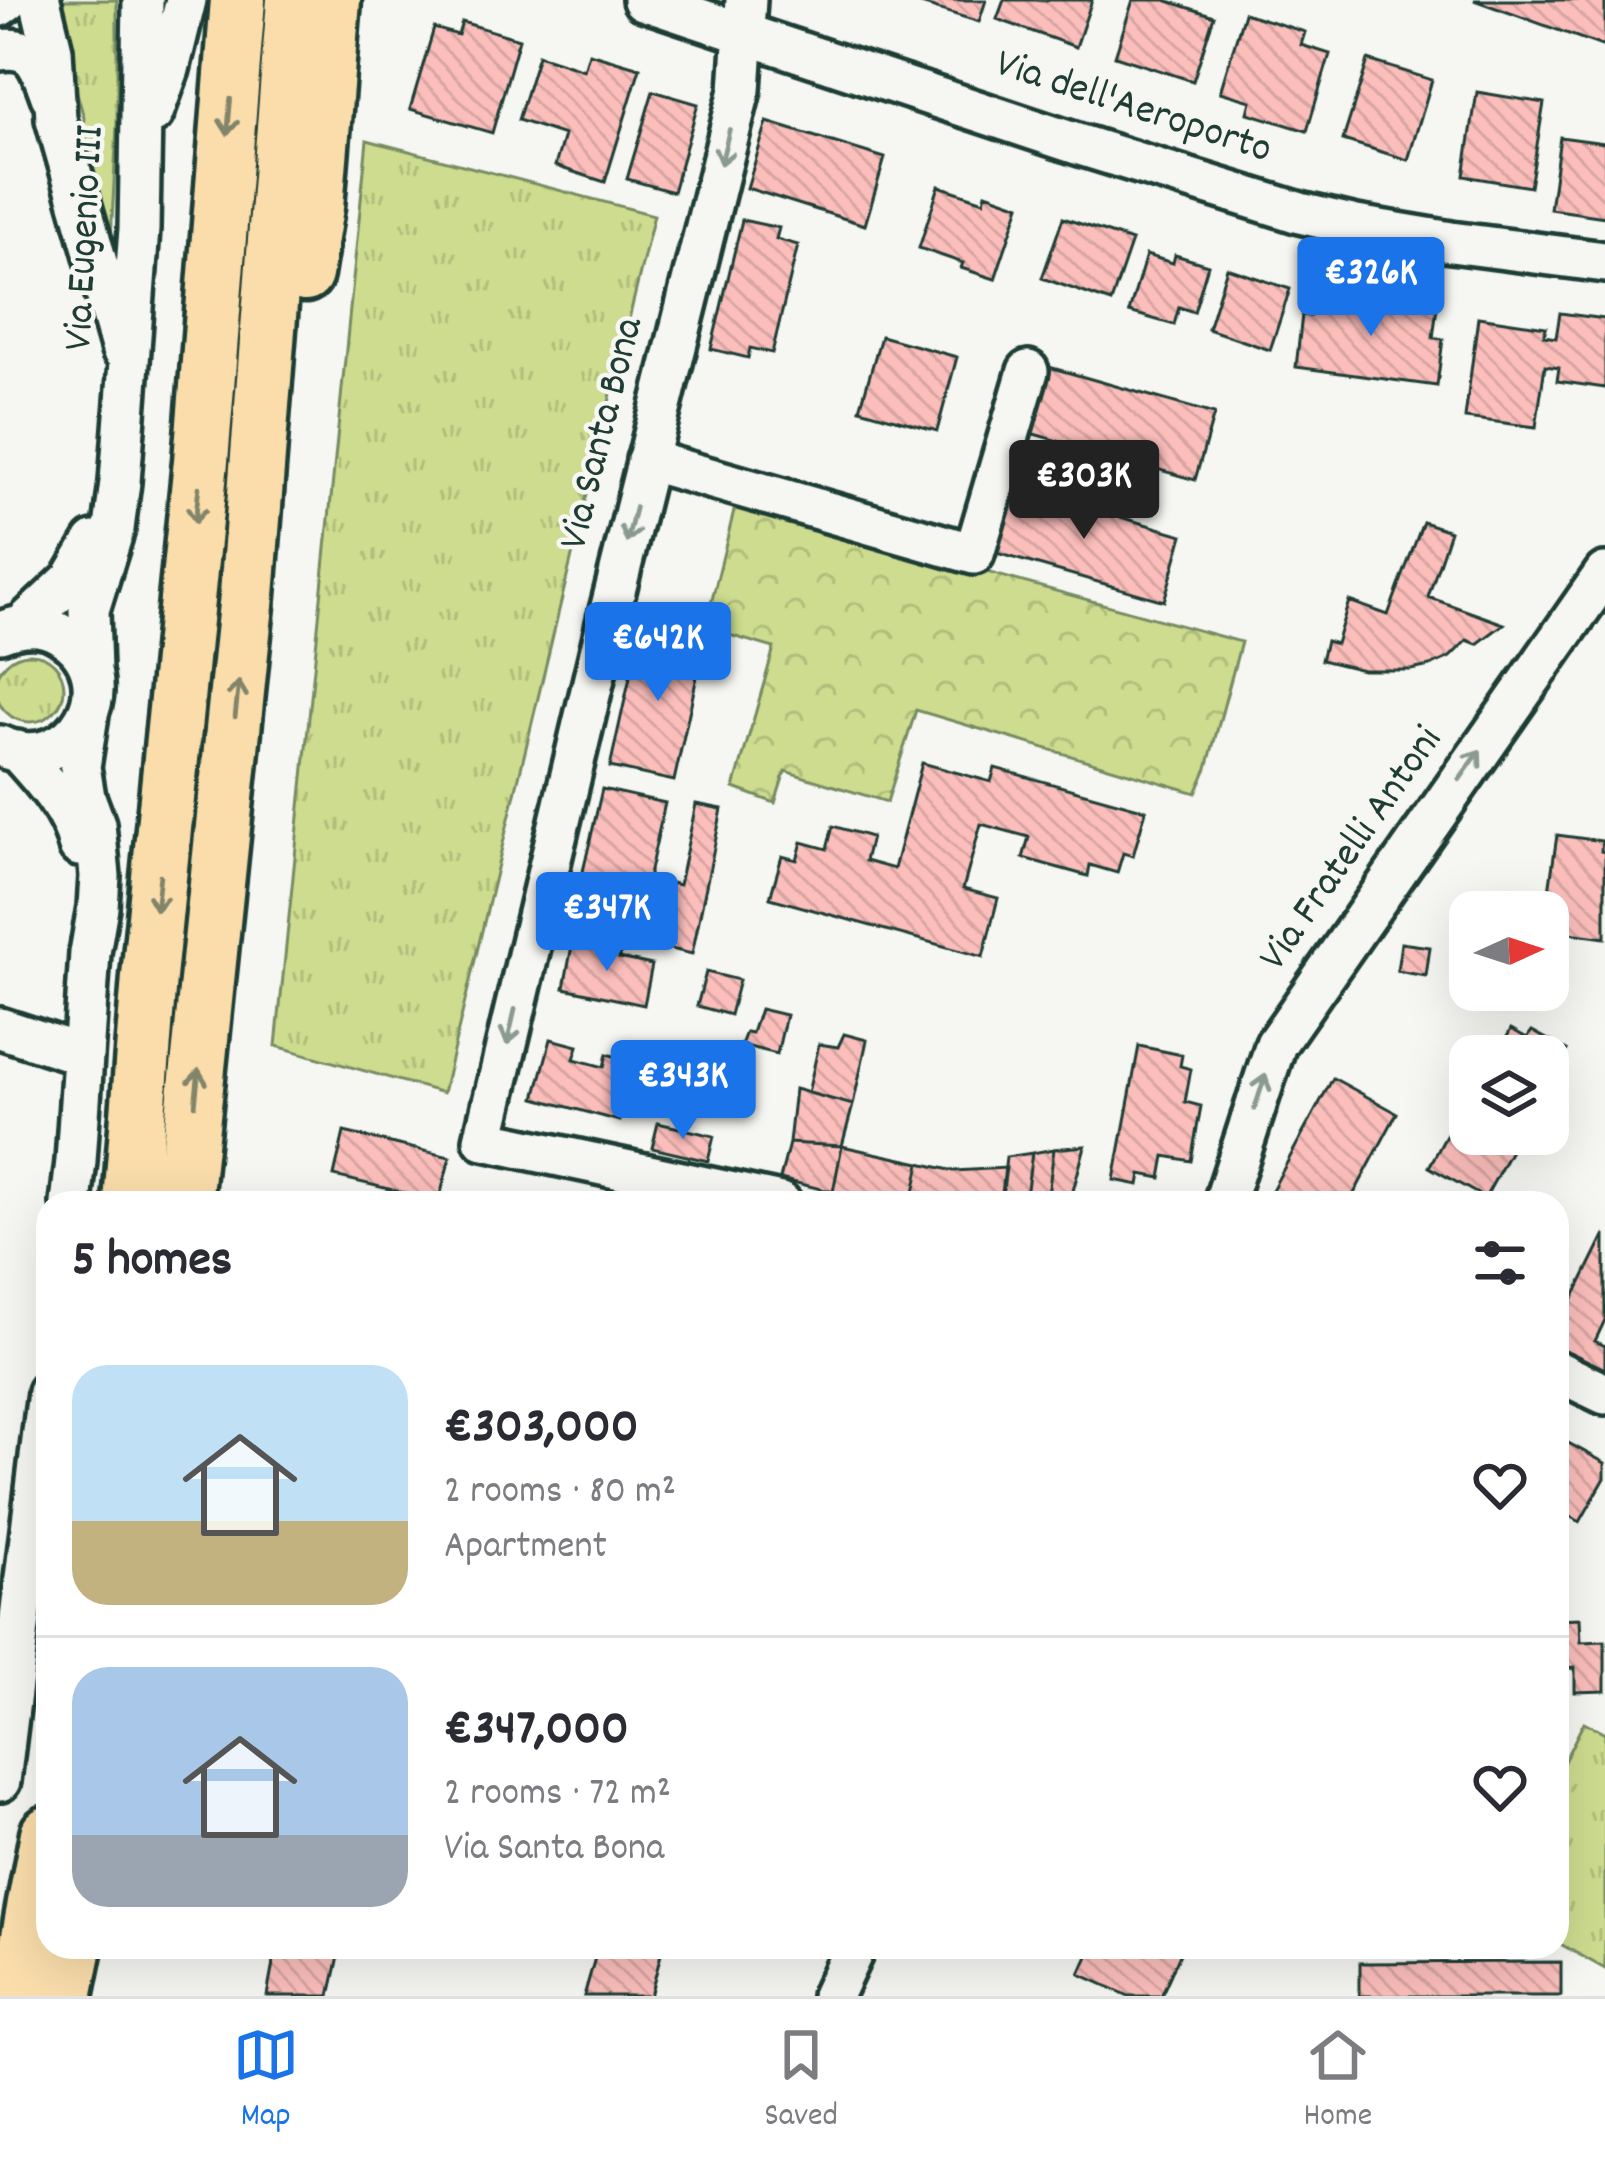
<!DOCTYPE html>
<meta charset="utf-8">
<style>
:root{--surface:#fff;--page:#f2f2f3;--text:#2b2b33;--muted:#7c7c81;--line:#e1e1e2;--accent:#1a73e8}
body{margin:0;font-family:Dekko,sans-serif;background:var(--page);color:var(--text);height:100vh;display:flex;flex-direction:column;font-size:45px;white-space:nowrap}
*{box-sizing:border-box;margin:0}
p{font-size:39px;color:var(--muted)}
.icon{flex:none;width:66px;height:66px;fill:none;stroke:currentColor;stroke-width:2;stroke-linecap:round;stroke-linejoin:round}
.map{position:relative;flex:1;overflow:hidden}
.drawer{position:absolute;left:36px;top:1191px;width:1533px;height:768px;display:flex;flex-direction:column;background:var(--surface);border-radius:36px;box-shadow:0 12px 48px #0002}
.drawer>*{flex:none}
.needle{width:78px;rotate:87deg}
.buttons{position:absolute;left:1449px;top:891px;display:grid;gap:24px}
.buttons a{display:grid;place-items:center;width:120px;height:120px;border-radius:24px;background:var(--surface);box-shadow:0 12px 48px #0002;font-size:60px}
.price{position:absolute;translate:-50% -102px;padding:0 27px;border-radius:12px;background:var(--accent);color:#fff;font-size:39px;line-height:78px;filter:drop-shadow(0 3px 6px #0008)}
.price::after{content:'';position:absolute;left:50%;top:72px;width:36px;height:27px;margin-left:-18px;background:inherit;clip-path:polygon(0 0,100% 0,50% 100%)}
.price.current{background:#222;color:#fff}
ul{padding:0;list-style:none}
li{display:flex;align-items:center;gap:36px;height:300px;padding:0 36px}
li+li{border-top:3px solid var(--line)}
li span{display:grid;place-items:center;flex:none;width:336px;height:240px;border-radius:36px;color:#555}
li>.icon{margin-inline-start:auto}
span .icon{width:144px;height:144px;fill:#fffc;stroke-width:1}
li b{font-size:51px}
h2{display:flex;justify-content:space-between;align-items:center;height:144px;padding:0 36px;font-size:51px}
.dock{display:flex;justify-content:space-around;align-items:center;height:168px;border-top:3px solid var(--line);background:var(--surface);font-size:33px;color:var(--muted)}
.dock a{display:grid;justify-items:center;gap:6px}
.dock .current{color:var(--accent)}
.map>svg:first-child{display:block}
.grass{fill:url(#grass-tufts);stroke:#768c62;stroke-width:3}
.forest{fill:url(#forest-crowns);stroke:#768c62;stroke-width:3}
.building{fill:url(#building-back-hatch);stroke:#1f3d34;stroke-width:3}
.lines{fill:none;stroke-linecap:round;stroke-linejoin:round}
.minor-casing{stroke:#1f3d34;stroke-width:48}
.highway-casing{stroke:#1f3d34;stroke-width:63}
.minor{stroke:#f6f6f2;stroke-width:39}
.highway{stroke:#faddab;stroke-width:54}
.oneway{stroke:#82856a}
.oneway2{stroke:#8a9a93}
.labels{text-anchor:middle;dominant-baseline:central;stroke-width:9;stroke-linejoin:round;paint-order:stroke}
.street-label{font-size:42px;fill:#1f3d34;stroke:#f6f6f2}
</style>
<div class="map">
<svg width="1605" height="1996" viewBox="0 0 1605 1996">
<defs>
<pattern id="grass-tufts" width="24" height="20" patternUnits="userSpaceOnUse" patternTransform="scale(3)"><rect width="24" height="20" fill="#cedc8f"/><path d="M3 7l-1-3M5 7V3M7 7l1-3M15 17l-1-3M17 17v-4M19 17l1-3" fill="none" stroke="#b0be7c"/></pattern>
<pattern id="forest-crowns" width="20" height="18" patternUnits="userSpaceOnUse" patternTransform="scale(3)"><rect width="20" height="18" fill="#cedc8f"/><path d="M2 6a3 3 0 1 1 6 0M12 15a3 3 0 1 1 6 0" fill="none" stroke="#b0be7c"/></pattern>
<pattern id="building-back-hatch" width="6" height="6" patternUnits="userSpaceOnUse" patternTransform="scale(3)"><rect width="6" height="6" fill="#fbbebb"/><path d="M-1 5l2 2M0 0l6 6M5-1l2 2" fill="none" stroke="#d7a4a1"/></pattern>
</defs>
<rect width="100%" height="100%" fill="#f6f6f2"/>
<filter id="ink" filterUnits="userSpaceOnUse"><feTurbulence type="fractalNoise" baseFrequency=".00833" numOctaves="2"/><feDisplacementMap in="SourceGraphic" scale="24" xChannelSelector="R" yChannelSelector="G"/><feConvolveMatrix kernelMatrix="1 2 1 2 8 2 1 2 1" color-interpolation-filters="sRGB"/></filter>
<g filter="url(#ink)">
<path class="grass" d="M51,0H117V125L111,241L104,242L81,166L84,118Z
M367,140L654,215L443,1093L276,1046Z
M-4 688a34 34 0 1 1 68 0a34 34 0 1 1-68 0Z
M1584,1722L1605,1733V1969L1557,1942V1775Z"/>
<path class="forest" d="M736,503L1241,642L1207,768L1196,793L916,710L887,802L785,771L775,803L734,788L774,648L705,628Z"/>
<path class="building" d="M908,0H986L979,22Z
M1004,0H1092L1076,47L997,19Z
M1133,0H1165L1214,16L1193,81L1115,56Z
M1474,0H1605V47Z
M1244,13L1305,32L1301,45L1330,54L1307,131L1248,113L1251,101L1220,92Z
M462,22L519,39L492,133L410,109L434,28L458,35Z
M589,53L640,68L605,182L555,166L564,135L518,120L538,55L584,70Z
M1368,60L1432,80L1408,160L1343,140Z
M653,91L698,104L673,192L627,179Z
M1477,92L1544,103L1530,187L1464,176Z
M767,122L885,158L865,225L747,188Z
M1560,137L1605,143V217L1550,209Z
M939,186L984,201L986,193L1020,205L995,279L961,268L963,263L919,248Z
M1063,218L1132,241L1111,302L1042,278Z
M742,220L779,228L776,239L798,245L772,353L750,348L748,358L711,349Z
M1146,255L1173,263L1175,255L1208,265L1194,312L1179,307L1174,325L1129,312Z
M1227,268L1290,289L1270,350L1208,329Z
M1313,291L1437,307L1433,338L1443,339L1437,386L1296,367L1302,315L1310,316Z
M1560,313L1605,319V388L1557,381L1559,368L1545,366L1536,427L1465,418L1478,317L1546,327L1544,336L1556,338Z
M881,336L957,357L937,431L860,409Z
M1035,363L1214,414L1195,480L1016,429Z
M1005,484L1183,535L1164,601L986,550Z
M1423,522L1450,531L1428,597L1504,624L1477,644L1467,640L1450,657L1430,666L1411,670H1363L1321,660L1326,641L1336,644L1349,601L1388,615Z
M641,627L705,640L674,781L610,767Z
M922,763L991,782L995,768L1146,810L1133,856L1123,853L1117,873L1090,865L1088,876L1023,858L1029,837L981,824L963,889L998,898L983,957L770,898L782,856L797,860L802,842L827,849L833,826L871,837L865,861L894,869Z
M602,789L665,803L637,929L573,915Z
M696,804L722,809L692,954L658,946L671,883L679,885Z
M1557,835L1602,841L1601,851L1605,852V938L1548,930L1546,912Z
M573,940L621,950L619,958L652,965L644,1005L564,988Z
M1401,943L1430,947L1426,976L1397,971Z
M706,972L739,980L730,1015L697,1006Z
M760,1009L786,1015L777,1054L741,1045L746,1032L752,1033Z
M1511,1029L1527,1038L1532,1031L1567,1050L1548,1083V1056H1497Z
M844,1034L867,1040L853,1105L808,1093L819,1044L838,1047Z
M551,1039L578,1046L574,1059L604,1067L607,1054L634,1062L619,1121L535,1098Z
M1139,1046L1182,1055L1180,1066L1191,1069L1185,1102L1201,1106L1191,1161L1165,1156L1161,1178L1141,1174L1139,1185L1114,1180Z
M1333,1078L1397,1113L1349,1203H1297L1272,1190Z
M795,1089L853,1105L842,1146L789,1143Z
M1470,1092V1134H1520L1485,1198L1429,1167Z
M658,1123L714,1136L708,1161L652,1148Z
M344,1132L450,1157L439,1201L334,1176Z
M789,1143L842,1146L833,1192L780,1179Z
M842,1146L920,1163L912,1203H877L833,1192Z
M1085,1146L1070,1202L1047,1203L1054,1149Z
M1054,1149L1047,1203H1025L1032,1153Z
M1032,1153L1025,1203H1001L1006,1157Z
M920,1163L954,1171L1006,1168L1001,1203H912Z
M1605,1234V1320L1595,1341L1605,1346V1377L1557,1353V1311L1565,1315Z
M1561,1439L1605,1463V1478L1580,1522L1557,1508V1447Z
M1580,1618L1581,1642L1605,1641V1691L1575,1692V1668L1557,1669V1619Z
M276,1947H341L330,1996H267Z
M598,1947H663L650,1996H584Z
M1092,1947H1183L1161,1996H1129L1080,1974Z
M1561,1962V1996H1360V1963Z"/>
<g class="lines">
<defs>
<path id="minor" d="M40,0L52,50L56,119L122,350
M643,0L1077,144L1300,213L1356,226L1451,242L1605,262
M746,0L740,90L610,611L484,1140L781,1203
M0,6L8,0
M0,50C36,45 40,67 51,96
M153,113L169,69L186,0
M647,460L974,554L1028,371
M23,625L72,579L94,542
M0,632C21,624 43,622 62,635C131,678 74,780 0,746
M91,672L89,610L114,529L120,482L139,229L143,0
M17,751C43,780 70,808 79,846
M0,1028L83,1055
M71,1203L76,1161L90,953L98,907L100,876L95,824L85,797L80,767L88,715
M1224,1203L1276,1044L1605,573
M1557,1371L1605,1394
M0,1781L48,1392
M832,1996L855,1947"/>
<path id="highway" d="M305,274L316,207L333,0
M131,1203L149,977L201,461L238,0
M184,1203L247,595L294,0
M18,1996L48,1834
M65,1996L75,1947"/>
</defs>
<use href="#minor" class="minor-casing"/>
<use href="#highway" class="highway-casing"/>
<use href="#minor" class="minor"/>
<use href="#highway" class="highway"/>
</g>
<defs><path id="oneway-shaft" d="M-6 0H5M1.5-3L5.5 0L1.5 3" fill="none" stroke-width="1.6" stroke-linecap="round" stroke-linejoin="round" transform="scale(3)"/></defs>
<g class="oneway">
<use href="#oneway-shaft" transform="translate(229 117) rotate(95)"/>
<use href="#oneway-shaft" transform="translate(197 505) rotate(96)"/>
<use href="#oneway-shaft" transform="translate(237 699) rotate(-84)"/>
<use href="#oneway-shaft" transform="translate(158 893) rotate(96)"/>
<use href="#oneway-shaft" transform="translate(197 1087) rotate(-84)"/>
</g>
<g class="oneway2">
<use href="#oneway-shaft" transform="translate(725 147) rotate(104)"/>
<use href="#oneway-shaft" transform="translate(631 525) rotate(104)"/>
<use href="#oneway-shaft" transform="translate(1470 765) rotate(-55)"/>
<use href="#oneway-shaft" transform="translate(511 1027) rotate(103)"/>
<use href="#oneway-shaft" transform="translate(1260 1092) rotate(-72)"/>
</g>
</g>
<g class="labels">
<g class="street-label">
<text transform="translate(1133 109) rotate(18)">Via dell'Aeroporto</text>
<text transform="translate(87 238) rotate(-87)">Via Eugenio III</text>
<text transform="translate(604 434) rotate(-76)">Via Santa Bona</text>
<text transform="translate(1353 850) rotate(-55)">Via Fratelli Antoni</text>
</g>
</g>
</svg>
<div class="buttons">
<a><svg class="needle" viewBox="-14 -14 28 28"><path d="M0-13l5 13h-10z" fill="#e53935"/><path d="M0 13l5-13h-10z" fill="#7c7c81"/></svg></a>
<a><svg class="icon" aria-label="layers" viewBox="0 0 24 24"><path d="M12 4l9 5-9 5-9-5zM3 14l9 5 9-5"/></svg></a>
</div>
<b class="price" style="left:1371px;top:339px">€326K</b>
<b class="price current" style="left:1084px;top:542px">€303K</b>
<b class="price" style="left:658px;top:704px">€642K</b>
<b class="price" style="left:607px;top:974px">€347K</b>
<b class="price" style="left:683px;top:1142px">€343K</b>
<section class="drawer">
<h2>5 homes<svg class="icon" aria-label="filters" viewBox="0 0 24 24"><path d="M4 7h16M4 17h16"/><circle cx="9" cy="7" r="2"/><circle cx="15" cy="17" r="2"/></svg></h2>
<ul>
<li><span style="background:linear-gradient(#bfe0f5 65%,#c2b280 0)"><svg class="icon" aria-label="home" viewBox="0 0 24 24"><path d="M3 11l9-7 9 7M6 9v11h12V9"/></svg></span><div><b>€303,000</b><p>2 rooms · 80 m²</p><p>Apartment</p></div><svg class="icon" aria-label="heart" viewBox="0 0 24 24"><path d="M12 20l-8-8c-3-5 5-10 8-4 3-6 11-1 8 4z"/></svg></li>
<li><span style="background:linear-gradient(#a9c7e8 70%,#9aa5b1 0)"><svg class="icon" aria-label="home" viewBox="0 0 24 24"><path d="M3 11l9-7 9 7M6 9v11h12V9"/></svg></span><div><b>€347,000</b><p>2 rooms · 72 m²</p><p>Via Santa Bona</p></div><svg class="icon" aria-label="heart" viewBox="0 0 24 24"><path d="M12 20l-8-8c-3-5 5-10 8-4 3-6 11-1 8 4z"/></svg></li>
</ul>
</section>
</div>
<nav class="dock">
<a class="current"><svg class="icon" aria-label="map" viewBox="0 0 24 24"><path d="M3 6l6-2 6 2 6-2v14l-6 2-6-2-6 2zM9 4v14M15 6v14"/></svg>Map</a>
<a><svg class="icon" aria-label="saved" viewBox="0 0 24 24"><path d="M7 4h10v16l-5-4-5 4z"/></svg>Saved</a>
<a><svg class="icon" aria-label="home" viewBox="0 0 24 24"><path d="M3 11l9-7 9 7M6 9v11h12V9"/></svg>Home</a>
</nav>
